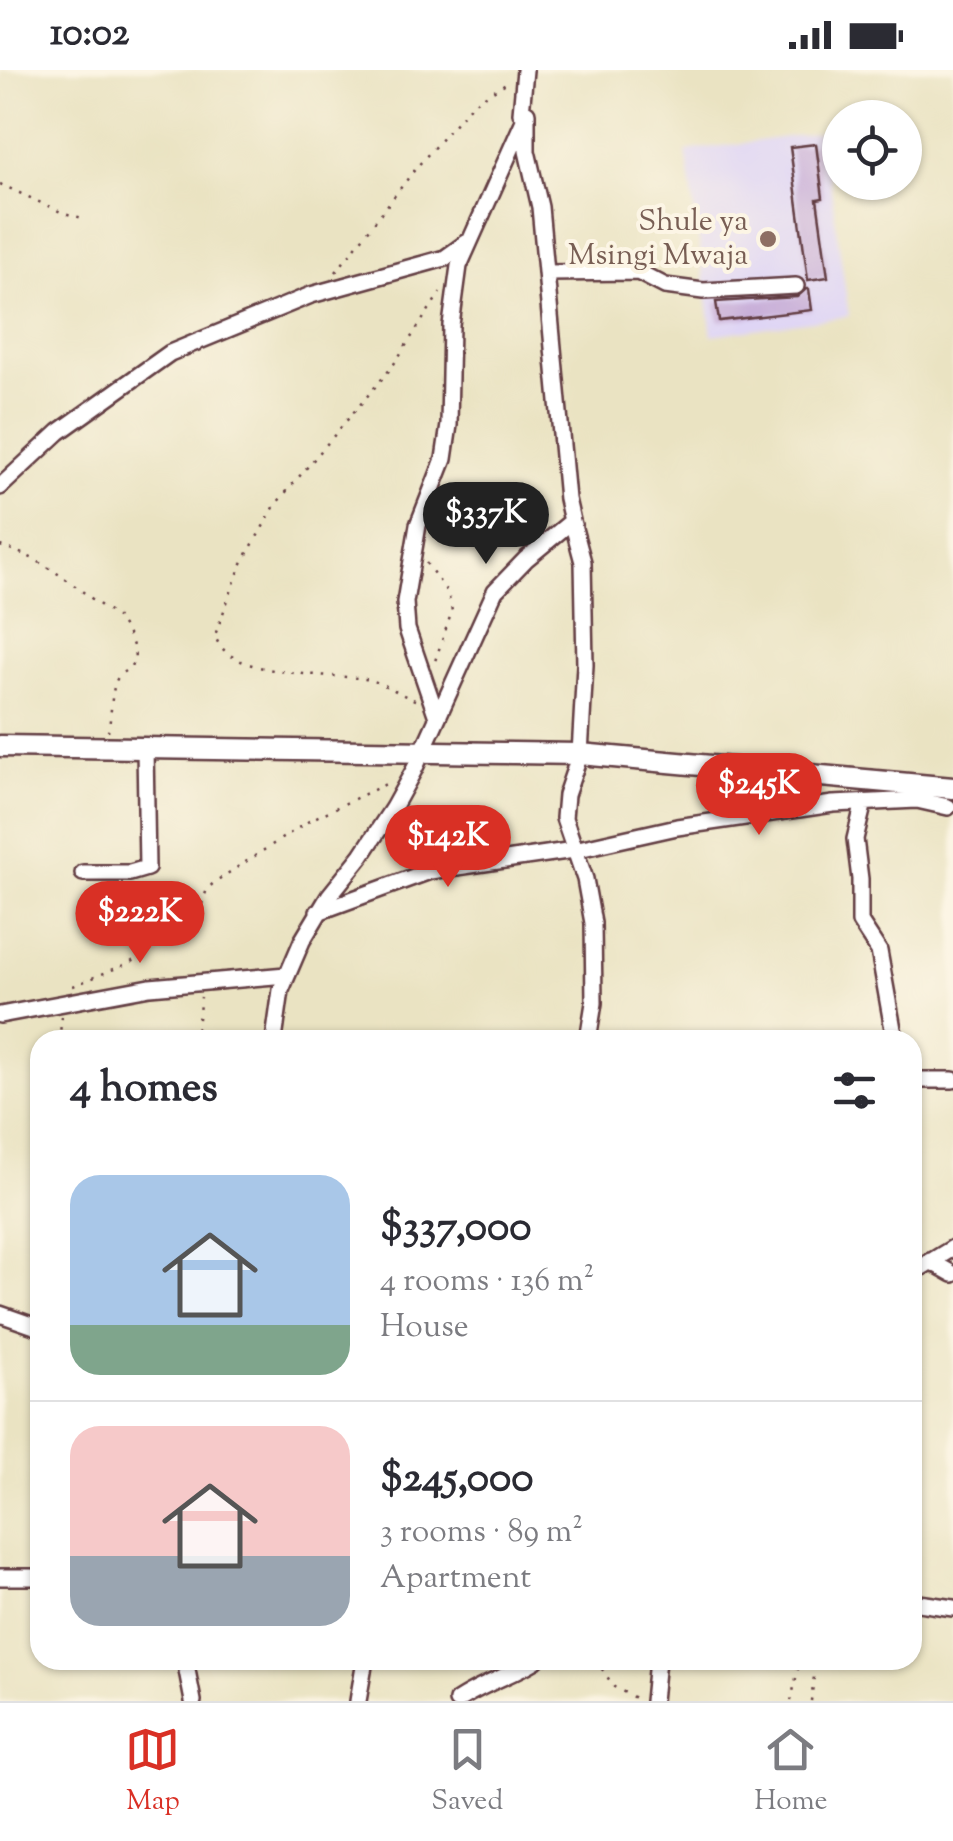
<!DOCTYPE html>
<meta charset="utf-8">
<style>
:root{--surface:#fff;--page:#f2f2f3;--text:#2b2b33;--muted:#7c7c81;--line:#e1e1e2;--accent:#d93025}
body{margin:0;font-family:"Sorts Mill Goudy",serif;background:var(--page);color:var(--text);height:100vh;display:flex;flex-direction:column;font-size:38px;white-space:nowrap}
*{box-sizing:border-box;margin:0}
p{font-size:32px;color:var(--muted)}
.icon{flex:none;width:55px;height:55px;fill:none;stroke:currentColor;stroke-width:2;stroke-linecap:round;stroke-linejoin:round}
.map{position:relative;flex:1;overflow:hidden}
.drawer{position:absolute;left:30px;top:960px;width:892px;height:640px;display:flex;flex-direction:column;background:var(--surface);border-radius:30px;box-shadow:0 2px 8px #0004}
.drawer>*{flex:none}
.controls{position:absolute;left:822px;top:30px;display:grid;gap:20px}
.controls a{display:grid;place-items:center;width:100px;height:100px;border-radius:50%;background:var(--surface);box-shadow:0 2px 8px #0004;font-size:50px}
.price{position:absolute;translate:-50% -85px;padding:0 22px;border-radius:35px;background:var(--accent);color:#fff;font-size:32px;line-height:65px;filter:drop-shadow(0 2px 5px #0008)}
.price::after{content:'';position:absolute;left:50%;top:60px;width:30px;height:22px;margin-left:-15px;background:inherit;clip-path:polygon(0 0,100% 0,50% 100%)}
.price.current{background:#222;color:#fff}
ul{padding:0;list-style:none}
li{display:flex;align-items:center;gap:30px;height:250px;padding:0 40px}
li+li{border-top:2px solid var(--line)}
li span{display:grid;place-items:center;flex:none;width:280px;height:200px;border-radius:30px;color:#555}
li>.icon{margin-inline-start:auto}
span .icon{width:120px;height:120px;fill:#fffc;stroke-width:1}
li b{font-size:42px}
h2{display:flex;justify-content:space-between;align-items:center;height:120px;padding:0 40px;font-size:42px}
.status{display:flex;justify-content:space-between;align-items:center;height:70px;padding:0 50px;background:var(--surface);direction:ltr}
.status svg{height:28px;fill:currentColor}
.tab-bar{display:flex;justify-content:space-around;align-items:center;height:140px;border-top:2px solid var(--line);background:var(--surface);font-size:28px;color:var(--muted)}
.tab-bar a{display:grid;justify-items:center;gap:5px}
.tab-bar .current{color:var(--accent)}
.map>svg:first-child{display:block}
.built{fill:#dfd5f5}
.building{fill:#c9b0d9}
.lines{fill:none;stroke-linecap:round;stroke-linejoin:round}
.minor-casing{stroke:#623c42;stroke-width:20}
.major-casing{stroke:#623c42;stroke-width:25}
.path{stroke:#623c42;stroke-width:2.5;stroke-dasharray:2.5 8;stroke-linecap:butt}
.minor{stroke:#fff;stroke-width:15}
.major{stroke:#fff;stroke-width:20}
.education-dot{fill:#8d6e63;stroke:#fcf5e5;stroke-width:4}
.labels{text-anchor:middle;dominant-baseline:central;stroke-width:8;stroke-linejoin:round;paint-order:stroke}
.education-label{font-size:30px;fill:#785e54;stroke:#fcf5e5;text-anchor:end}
</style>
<div class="status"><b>10:02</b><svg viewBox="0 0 49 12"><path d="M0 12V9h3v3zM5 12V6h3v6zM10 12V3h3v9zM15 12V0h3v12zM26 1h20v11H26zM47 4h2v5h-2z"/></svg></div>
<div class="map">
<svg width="953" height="1631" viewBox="0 0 953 1631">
<rect width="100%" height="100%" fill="#fcf5e5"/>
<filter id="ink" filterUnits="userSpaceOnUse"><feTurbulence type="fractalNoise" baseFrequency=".01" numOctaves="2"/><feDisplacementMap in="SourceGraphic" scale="20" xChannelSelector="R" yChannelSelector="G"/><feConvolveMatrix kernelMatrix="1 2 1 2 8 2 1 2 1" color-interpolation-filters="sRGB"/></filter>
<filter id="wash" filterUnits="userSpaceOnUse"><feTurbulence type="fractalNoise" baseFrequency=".0048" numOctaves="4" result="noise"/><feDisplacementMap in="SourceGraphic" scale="40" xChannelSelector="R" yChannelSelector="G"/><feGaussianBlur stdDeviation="2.25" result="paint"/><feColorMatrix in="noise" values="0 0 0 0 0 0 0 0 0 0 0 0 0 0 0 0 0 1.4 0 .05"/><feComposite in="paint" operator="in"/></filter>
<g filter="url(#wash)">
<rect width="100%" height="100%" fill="#eae3c2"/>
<path class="built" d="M823,62L849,246L712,265L686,81Z"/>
<g id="blocks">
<path class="building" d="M816,74L823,128L817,129L828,207L808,210L790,77Z
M806,219H809L812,240L719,251L716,232L797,227Z"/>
</g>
</g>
<g filter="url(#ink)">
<use href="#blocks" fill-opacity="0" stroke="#623c42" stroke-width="2.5"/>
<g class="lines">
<defs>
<path id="minor" d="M547,203L638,202L665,216L703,221L796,216
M0,417L59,362L170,283L311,225L445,188L466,173
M572,451L583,492L585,595L580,684L566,725L564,748L585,809L593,853L594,933L588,970
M437,647L407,559L405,532L418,455L444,389L449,355L451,255L459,196L525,48
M864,732L855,769L860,809V852L879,881L895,970
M83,803H130L147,798L145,678
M318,842L430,801L574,780L677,757L833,734L917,730L948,737
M0,945L150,917L286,905
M274,970L281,920L302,871L329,826L362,785L393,738L414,700L495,521L526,489L572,451L567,429L540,137L527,81V43H521L525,0
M912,1010H953
M930,1191L953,1204
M912,1203L953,1178
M0,1244L40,1258
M0,1507H40
M912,1532L953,1538
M185,1590L193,1631
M358,1631L365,1590
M457,1631C482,1614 510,1606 536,1590
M653,1631L657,1590"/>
<path id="major" d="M0,676L580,684L953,718"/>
</defs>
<use href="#minor" class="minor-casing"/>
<use href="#major" class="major-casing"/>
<path class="path" d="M0,114L61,142L82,148
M336,202L416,98L473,33L511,10
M0,476C45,488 79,520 116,547C124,557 140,580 133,593C128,601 120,602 116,611C110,627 112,645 108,661
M426,493L448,523L452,541L434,594
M415,630C398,624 384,612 365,609C330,603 226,609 215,565L241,495L276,434L392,297L440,223
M73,916L131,892L187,859L197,849L207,819L216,811L312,749L390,712
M59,970L62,947
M195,970L201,927
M31,1081L40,1059
M596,1590L614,1617L637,1629
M727,1590L738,1593L754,1590
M791,1631L800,1590
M811,1631L816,1590"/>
<use href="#minor" class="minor"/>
<use href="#major" class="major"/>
</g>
</g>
<circle class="education-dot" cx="768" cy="169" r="10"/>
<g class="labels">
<g class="education-label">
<text x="748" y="152">Shule ya<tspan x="748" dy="34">Msingi Mwaja</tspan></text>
</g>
</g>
</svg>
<div class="controls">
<a><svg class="icon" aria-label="locate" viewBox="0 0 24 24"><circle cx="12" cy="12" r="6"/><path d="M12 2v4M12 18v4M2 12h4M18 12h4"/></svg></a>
</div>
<b class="price current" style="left:486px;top:497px">$337K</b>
<b class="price" style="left:759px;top:768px">$245K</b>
<b class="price" style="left:448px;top:820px">$142K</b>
<b class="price" style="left:140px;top:896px">$222K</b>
<section class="drawer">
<h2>4 homes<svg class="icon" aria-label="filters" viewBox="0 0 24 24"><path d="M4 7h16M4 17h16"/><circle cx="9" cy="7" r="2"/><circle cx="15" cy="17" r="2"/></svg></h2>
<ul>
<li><span style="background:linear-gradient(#a9c7e8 75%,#7fa58c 0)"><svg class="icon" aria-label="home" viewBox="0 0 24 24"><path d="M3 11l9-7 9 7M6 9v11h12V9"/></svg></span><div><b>$337,000</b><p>4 rooms · 136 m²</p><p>House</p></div></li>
<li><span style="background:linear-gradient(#f6c9c9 65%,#9aa5b1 0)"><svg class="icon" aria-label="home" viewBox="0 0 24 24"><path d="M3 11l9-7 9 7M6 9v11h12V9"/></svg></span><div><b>$245,000</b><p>3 rooms · 89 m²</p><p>Apartment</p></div></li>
</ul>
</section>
</div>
<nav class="tab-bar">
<a class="current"><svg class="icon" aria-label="map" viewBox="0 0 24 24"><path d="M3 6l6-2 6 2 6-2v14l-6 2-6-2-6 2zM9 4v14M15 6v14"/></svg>Map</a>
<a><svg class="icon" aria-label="saved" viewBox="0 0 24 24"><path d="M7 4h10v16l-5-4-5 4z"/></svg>Saved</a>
<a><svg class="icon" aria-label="home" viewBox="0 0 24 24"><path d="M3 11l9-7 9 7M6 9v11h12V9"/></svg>Home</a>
</nav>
